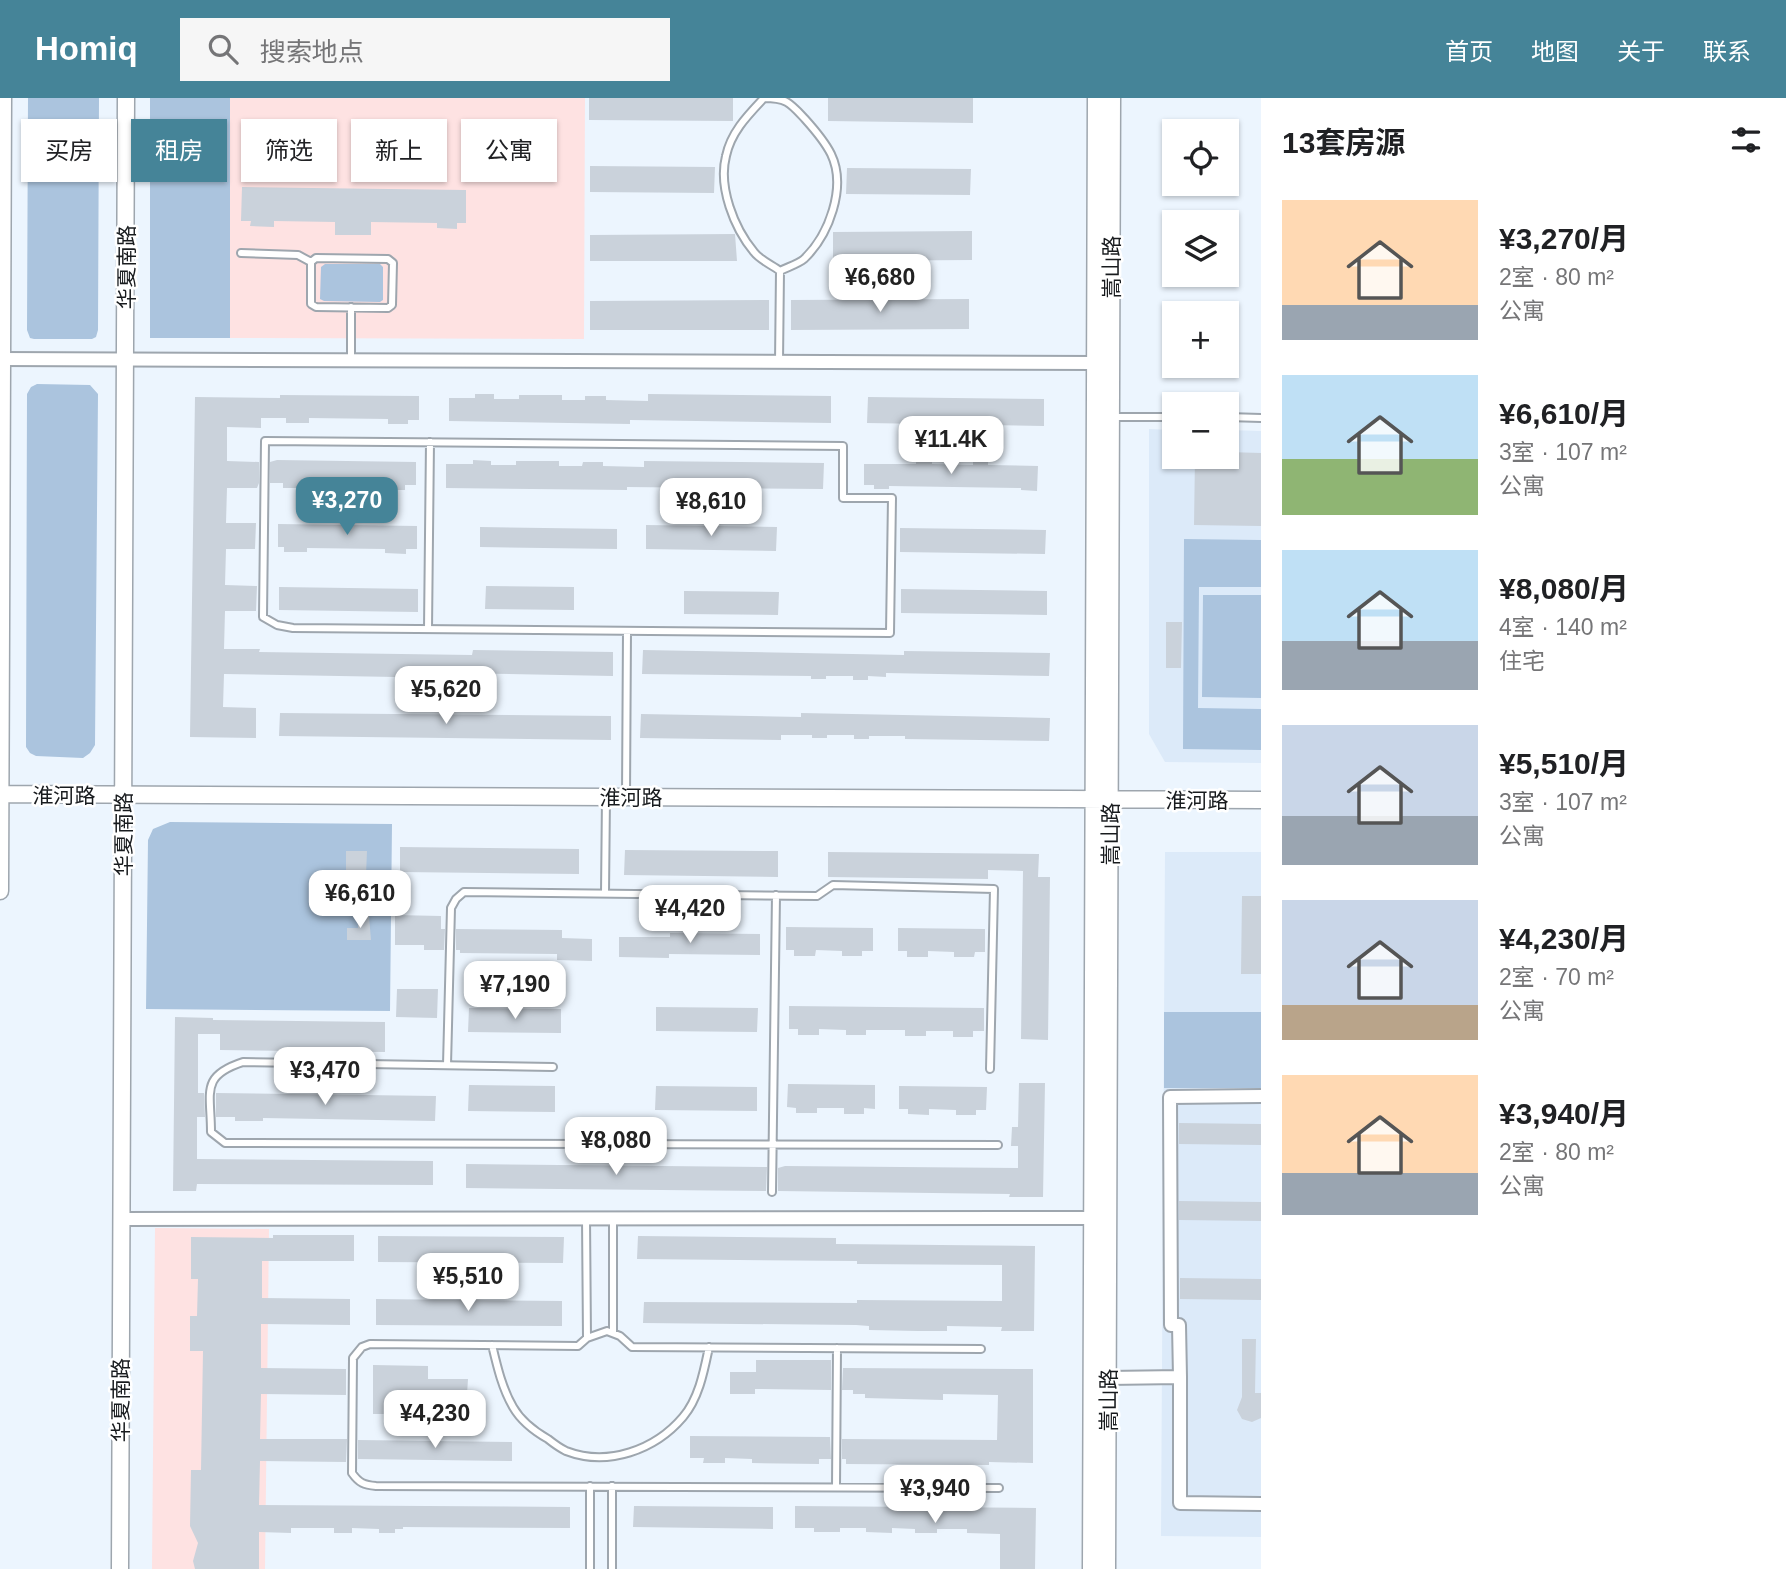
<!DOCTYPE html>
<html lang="zh">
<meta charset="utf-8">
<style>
:root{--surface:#fff;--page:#f6f6f6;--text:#202124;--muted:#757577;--accent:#458498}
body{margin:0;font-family:Helvetica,"Noto Sans SC",sans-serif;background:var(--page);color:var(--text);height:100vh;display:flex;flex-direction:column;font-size:26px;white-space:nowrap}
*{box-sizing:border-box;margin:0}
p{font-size:23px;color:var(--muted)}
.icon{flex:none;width:38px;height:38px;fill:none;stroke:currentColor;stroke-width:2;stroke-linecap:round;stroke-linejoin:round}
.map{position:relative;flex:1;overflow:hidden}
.panel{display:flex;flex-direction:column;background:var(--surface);width:525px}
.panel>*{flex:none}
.banner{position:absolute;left:21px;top:21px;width:665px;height:63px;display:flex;gap:14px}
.fabs{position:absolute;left:1162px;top:21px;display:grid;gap:14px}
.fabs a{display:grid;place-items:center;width:77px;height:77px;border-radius:0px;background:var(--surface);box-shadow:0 2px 5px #0004;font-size:35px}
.price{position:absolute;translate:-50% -60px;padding:0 16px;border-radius:14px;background:#fff;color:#222;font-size:23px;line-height:46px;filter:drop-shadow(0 2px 4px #0008)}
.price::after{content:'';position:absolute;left:50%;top:42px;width:21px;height:16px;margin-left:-10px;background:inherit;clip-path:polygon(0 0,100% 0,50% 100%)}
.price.current{background:var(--accent);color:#fff}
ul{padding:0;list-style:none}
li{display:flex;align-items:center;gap:21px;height:175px;padding:0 21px}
li span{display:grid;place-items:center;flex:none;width:196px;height:140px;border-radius:0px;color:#555}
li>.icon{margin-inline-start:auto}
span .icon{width:84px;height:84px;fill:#fffc;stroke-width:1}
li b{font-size:30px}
h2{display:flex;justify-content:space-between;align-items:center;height:84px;padding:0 21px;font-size:30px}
.chip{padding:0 24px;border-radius:0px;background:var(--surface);box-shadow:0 2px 5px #0004;font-size:24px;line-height:63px}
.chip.current{background:var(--accent);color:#fff}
header{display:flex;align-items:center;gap:42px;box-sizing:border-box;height:98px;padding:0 35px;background:var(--accent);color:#fff}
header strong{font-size:33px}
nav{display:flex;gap:38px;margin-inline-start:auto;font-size:24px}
.search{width:490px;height:63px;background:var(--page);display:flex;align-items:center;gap:18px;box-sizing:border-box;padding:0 24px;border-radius:0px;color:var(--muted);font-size:26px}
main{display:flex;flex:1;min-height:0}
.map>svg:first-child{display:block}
.commercial{fill:#fee2e2}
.built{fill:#dceaf9}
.green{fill:#abc4de}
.building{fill:#cad2db}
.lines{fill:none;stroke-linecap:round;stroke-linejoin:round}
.lane-casing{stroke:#9ea6ae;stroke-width:10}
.street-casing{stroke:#9ea6ae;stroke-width:16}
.secondary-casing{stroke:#9ea6ae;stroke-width:19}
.lane{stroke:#fff;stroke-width:6}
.street{stroke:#fff;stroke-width:12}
.secondary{stroke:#fff;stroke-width:16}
.labels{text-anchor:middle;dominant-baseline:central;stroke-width:5;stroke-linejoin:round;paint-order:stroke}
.street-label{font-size:21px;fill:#181b1e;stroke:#fff}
</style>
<header>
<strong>Homiq</strong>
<div class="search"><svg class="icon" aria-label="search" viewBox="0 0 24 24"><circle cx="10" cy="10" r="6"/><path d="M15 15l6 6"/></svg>搜索地点</div>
<nav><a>首页</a><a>地图</a><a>关于</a><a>联系</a></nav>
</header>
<main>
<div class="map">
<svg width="1261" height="1471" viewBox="0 0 1261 1471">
<rect width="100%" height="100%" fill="#ecf5fe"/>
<path class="commercial" d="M230,0H585L584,241L230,240Z
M155,1130L269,1131L265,1471H152Z"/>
<path class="built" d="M1149,331L1174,332V359H1227V332L1261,333V665L1165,664L1149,636Z
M1165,754H1261V1439L1161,1438Z"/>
<path class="green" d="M28,0H99L98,232L96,239L92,241H34L30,240L27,232Z
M150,0H230V240H150Z
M325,166H380L383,169V202L380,204L324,203L320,201L321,169Z
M37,286L90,287L98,296L95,647L90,655L83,660L36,658L30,655L26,649L27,296L31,289Z
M1184,441L1261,442V489H1199L1198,610L1261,611V652L1183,651Z
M1203,497H1261V600L1202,599Z
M170,724L392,726L390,913L146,911L148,742L153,731Z
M1164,914H1261V990H1164Z"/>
<path class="building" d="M589,0H733V23L589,22Z
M828,0H973V25L828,23Z
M590,68L715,69L714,95L590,94Z
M847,70L971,71L970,97L846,96Z
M242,89L466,92V125H457V131L437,130V125L371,124V137H335V124L274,123V129L250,128L251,123H241Z
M972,133V162L833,163V134Z
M735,136L737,163H590V137Z
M969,201V231L791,232V202Z
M769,202V232H590V203Z
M475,296H494V301H519V297H562V302H585V298H606V302L648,303V296L831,298V325L630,322V326L449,323V300H475Z
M280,297L419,298V322H408V326H388V321L309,320V325H286V320H261V330L227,329V363L259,364V385L257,390H227L226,425H256L255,451H226L225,487L257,488L256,513H225L224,551H260L259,554L472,557L473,552L613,554V578L453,575V580L224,576L223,609L256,610V640L190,639L195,299L280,300Z
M868,299L1044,301V328L867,325Z
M1227,354L1261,355V428L1194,427L1195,359H1227Z
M277,362L416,364V387H405V392H385V387L306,386V390H283V385H270V364Z
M473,362L491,363V367H516V363H559V368H582L583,364H603V368L644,369V363L824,365L823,391L627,389V392L446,390V366H473Z
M916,363H932V366L973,367V363H988V367L1038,368L1037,393L1021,392V390L889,388V391H874V387H864V366H916Z
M278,426L417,428V451H406V456L385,455V451L307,450V454H284V449H278Z
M646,427L777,429L776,453L646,451Z
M480,429L617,431V451L480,449Z
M900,430L1046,432L1045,456L900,454Z
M486,488L574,489V512L485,511Z
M279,489L418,491V514L279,512Z
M901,491L1047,493V517L901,515Z
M684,493L779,494L778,517L684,516Z
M1166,524H1182L1181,570H1166Z
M643,552L904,557V553L1050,555L1049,578L886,575V579L868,578V582H853V578H826V581H811V578L642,576Z
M280,615L611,618V642L279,638Z
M801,615L1050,620L1049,643L905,641V638H869V641H854V637H827V640H812V637H781V642L640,640L641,616L801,619Z
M400,749L579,751V776L400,774Z
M625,752L778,753V779L624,777Z
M346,753H367L366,777H346Z
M828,754L1039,756L1038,779H1050L1048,942L1021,941L1023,773L988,772V781L828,779Z
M1242,798H1261V876H1241Z
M358,817L369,818L371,842H347V830H358Z
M395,817L441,818V831H445L444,852H424V847H395Z
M786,829L873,830V853H862V858H842V853L816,852L815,858H794V852H786Z
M898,830L985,831V854H975L974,859H954V854L928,853V859H907V853H898Z
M456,831L562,832V840L592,841V863L557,862V856L460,855V852H456Z
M670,835L760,836V857L669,856V860L619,859V839H670Z
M397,891H438L437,920L396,919Z
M789,908L984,910V933H973V939H953V933H926V938H905V932H866V937H846V932L819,931V937H798V931H789Z
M656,909L758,910L757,934L656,933Z
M469,910L561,911V935L468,934Z
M175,919L213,920V922L385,924V954L220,952V936H198V995H204L205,1019H197V1061L433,1063V1087L197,1086L196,1093H173Z
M1019,985H1045L1043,1099H1009L1010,1096L778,1093V1070L785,1068L1018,1070V1048H1011L1012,1029H1018Z
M788,986L875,987V1011L864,1010V1016H844V1010H817V1015H796V1010L787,1009Z
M469,987L555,988V1014L468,1013Z
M656,988L757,989V1013L655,1012Z
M899,988L987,989L986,1012H976V1017H956V1012L929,1011V1017L908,1016V1011H899Z
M216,995L436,998L435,1023L263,1020V1023H235V1019H216Z
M1179,1025L1261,1026V1047L1179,1046Z
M466,1066L767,1069L766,1093L466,1090Z
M1179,1103L1261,1104V1123L1179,1122Z
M273,1137H354V1163H262V1200L350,1201V1227L261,1226V1270L346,1271V1297L261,1296L260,1341H347L346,1364L260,1363L259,1407L570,1409V1430L403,1429V1431H395V1435H379V1431L352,1430V1435H334V1430H291V1435L259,1434V1471H195L193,1463L198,1445L190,1428L191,1372H201L203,1253H190V1218H197L198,1181H191V1139L273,1140Z
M378,1138L564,1139L563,1165L378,1164Z
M638,1138L836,1140V1146L1035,1148L1034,1233H1001L1002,1229L947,1228V1233H918L869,1232V1228L856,1227L643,1225L644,1204L857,1205V1202L1002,1203V1167L857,1166V1163L637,1161Z
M1180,1180L1261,1181V1202L1180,1201Z
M376,1201L562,1203V1228L376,1227Z
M1242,1241H1256L1255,1295H1261V1320L1252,1324L1242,1321L1237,1312L1242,1299Z
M756,1262H831V1292L755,1291V1296H730V1274H756Z
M373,1267L428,1268V1281H468L467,1296L405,1293L404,1316H373Z
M843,1270L1033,1271V1365L989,1364V1367L846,1366V1361H842V1341L997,1342L998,1297L943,1296V1302L865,1300V1296H853V1292H842Z
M690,1338L830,1339L831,1361H819V1366L752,1365V1361L725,1360V1365H703L704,1360H690Z
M358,1342L512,1344V1363L358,1361Z
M634,1408L773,1409V1431L633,1429Z
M795,1408L1036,1410L1035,1471H1000V1436L967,1435V1431H937V1435H915V1431L892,1430V1435L866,1434V1430H840V1434H814V1430H795Z"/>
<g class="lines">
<defs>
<path id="lane" d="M764,0C787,0 790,5 805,21C814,31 825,44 831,56C847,89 829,137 804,161C798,166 788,169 780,173C772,167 760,162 754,154C734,130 718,89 726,58C731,34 748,17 764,0Z
M241,155L298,157L311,164
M316,160L388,161L393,165L392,207L388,210L316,209L311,206V164Z
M351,262V209
M779,264L780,173
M1113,319H1174
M1227,319L1261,320
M265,343L843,348V400H892L890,535L293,530L277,527L263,519Z
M428,531L430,344
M626,697L627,533
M605,795L606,699
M447,967L451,810L456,801L464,794L817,798L833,787L994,791L990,971
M553,969L243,964C200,978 211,994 211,1034L225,1045L998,1047
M772,1094L776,797
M586,1120L587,1240
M613,1121V1235
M492,1247C497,1268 502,1290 513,1309C521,1323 534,1333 548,1341C553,1345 560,1350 566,1353C608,1369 655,1352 683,1319C699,1300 704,1273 709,1249
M981,1251L632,1249L620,1238L607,1233L587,1240L578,1248L370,1246L362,1249L353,1260L352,1375C359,1385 364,1387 376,1388L999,1390
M836,1389L837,1250
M590,1471V1388
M612,1471V1388"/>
<path id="street" d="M0,261L1095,265
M121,1121L1092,1120
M1180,1279V1405L1261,1406
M1108,1280L1180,1279L1179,1227H1171L1170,999L1261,998"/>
<path id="secondary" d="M0,696L1261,702
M0,793L3,0
M120,1471L126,0
M1091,1471L1096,0
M1107,1471L1112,0"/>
</defs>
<use href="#lane" class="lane-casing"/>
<use href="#street" class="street-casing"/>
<use href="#secondary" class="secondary-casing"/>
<use href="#lane" class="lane"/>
<use href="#street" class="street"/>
<use href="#secondary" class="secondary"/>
</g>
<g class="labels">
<g class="street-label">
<text transform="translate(126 169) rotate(-90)">华夏南路</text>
<text transform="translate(1111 169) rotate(-90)">嵩山路</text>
<text x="64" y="697">淮河路</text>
<text x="631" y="699">淮河路</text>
<text x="1197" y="702">淮河路</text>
<text transform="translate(123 736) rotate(-90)">华夏南路</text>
<text transform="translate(1110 736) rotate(-90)">嵩山路</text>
<text transform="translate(120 1302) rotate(-90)">华夏南路</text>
<text transform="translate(1108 1302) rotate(-90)">嵩山路</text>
</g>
</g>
</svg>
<div class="fabs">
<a><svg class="icon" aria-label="locate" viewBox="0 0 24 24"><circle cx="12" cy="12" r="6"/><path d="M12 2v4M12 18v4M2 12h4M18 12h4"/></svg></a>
<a><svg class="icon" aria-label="layers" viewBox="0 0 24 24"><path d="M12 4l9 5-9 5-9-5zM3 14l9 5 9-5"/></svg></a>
<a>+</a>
<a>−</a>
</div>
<b class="price" style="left:880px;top:216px">¥6,680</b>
<b class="price" style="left:951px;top:378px">¥11.4K</b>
<b class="price current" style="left:347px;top:439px">¥3,270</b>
<b class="price" style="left:711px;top:440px">¥8,610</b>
<b class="price" style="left:446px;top:628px">¥5,620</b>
<b class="price" style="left:360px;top:832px">¥6,610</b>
<b class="price" style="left:690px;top:847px">¥4,420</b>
<b class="price" style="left:515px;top:923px">¥7,190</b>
<b class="price" style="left:325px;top:1009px">¥3,470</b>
<b class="price" style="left:616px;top:1079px">¥8,080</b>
<b class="price" style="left:468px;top:1215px">¥5,510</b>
<b class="price" style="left:435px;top:1352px">¥4,230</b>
<b class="price" style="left:935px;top:1427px">¥3,940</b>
<div class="banner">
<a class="chip">买房</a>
<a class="chip current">租房</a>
<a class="chip">筛选</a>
<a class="chip">新上</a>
<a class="chip">公寓</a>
</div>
</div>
<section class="panel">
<h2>13套房源<svg class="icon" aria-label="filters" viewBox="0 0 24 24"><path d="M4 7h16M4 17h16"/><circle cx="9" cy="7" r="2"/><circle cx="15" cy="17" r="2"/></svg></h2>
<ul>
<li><span style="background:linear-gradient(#ffd9b3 75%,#9aa5b1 0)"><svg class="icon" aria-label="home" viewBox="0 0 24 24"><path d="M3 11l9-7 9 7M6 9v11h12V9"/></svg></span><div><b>¥3,270/月</b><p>2室 · 80 m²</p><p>公寓</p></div></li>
<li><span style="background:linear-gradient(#bfe0f5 60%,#8fb573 0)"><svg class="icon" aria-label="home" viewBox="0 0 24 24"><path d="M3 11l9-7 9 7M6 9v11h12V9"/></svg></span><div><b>¥6,610/月</b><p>3室 · 107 m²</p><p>公寓</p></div></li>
<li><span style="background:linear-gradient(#bfe0f5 65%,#9aa5b1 0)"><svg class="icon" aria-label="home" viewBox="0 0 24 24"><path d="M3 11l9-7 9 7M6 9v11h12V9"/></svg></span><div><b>¥8,080/月</b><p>4室 · 140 m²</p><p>住宅</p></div></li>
<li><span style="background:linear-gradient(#c9d6e8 65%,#9aa5b1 0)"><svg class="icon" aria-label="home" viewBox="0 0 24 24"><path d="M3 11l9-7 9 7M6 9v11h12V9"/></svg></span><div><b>¥5,510/月</b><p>3室 · 107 m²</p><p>公寓</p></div></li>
<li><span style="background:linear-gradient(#c9d6e8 75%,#b9a48a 0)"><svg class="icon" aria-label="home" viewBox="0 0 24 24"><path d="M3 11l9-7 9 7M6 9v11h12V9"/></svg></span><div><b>¥4,230/月</b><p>2室 · 70 m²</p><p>公寓</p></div></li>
<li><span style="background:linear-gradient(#ffd9b3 70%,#9aa5b1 0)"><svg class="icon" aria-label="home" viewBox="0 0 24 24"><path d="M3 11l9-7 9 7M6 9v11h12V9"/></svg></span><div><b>¥3,940/月</b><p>2室 · 80 m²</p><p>公寓</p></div></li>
</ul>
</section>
</main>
